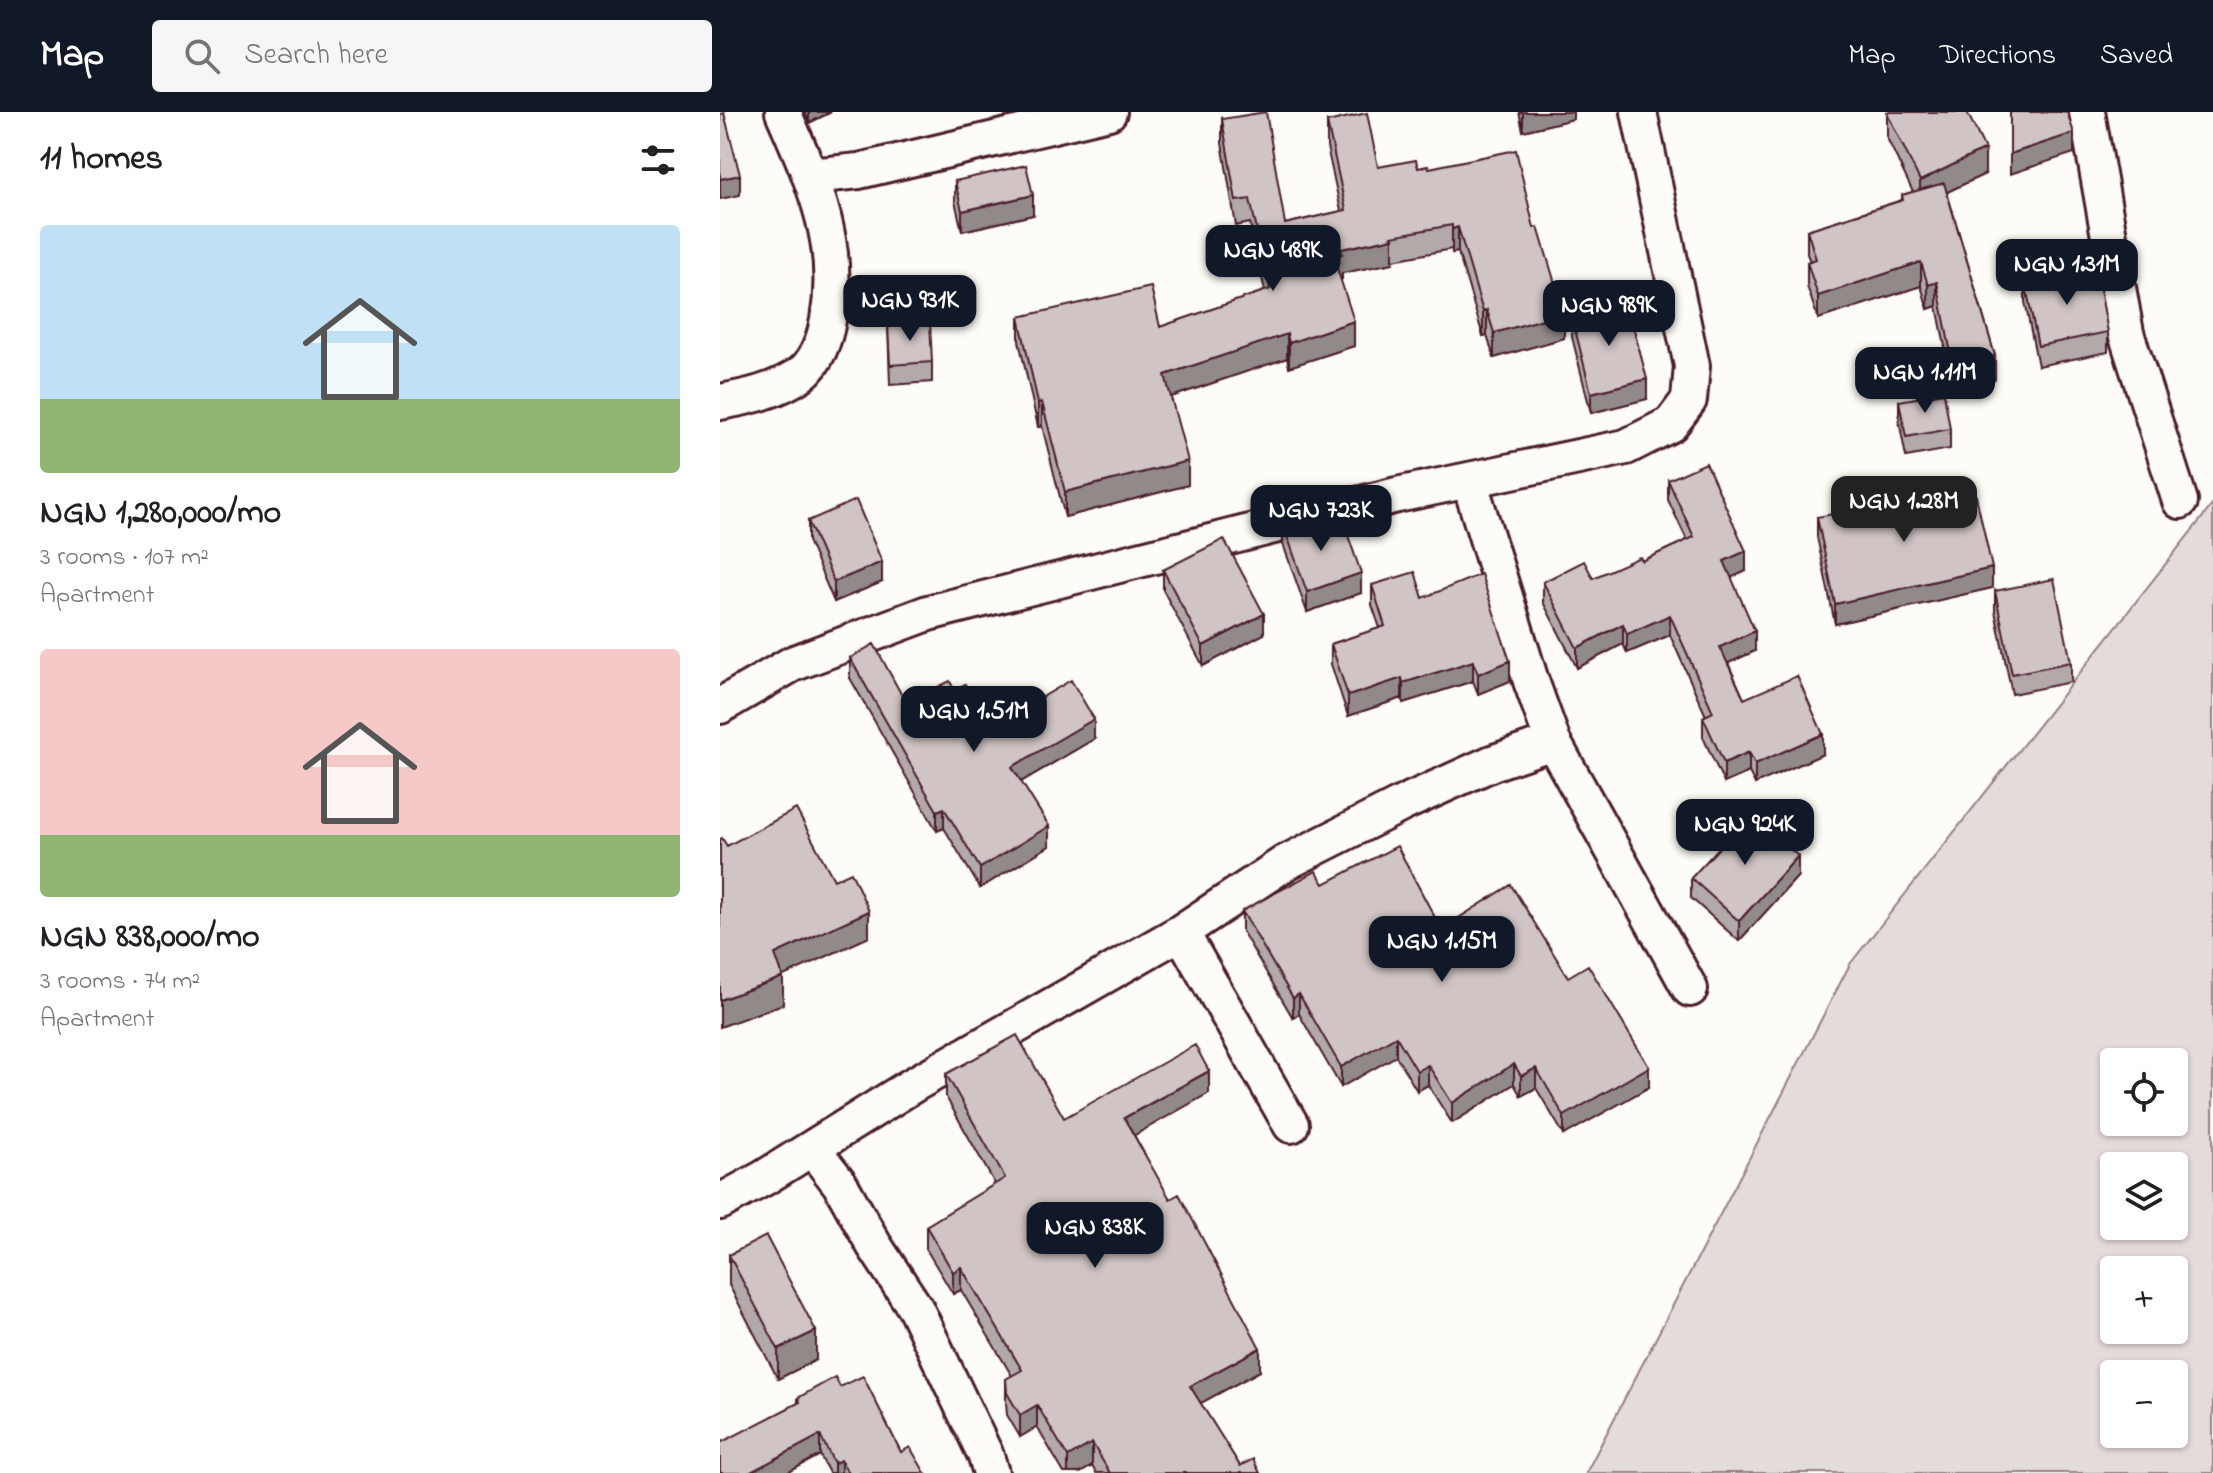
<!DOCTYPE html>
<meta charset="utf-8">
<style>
:root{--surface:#fff;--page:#f6f6f6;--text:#202124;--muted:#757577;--accent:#111827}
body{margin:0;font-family:"Indie Flower",sans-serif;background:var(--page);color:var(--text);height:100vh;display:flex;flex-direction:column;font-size:30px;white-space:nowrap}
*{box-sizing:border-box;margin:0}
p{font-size:26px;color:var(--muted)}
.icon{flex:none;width:44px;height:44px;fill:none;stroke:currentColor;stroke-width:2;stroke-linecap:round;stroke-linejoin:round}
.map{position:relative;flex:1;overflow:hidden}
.drawer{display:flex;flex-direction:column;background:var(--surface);width:720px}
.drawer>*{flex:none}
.controls{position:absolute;left:1380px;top:936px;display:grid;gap:16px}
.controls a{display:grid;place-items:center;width:88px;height:88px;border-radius:8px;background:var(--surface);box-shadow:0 2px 6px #0004;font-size:40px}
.price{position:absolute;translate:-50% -68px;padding:0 18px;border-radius:16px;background:var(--accent);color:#fff;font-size:26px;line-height:52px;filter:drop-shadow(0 2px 4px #0008)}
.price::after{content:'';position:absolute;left:50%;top:48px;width:24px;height:18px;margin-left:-12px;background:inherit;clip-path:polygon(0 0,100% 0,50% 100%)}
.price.current{background:#222;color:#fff}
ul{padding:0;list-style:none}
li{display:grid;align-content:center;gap:16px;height:424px;padding:0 40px}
li span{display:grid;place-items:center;height:248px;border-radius:8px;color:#555}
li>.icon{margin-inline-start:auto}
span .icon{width:144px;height:144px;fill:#fffc;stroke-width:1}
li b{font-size:34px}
h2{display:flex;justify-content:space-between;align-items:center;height:96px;padding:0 40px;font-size:34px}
header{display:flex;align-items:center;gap:48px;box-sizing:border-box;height:112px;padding:0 40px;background:var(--accent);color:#fff}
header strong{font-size:38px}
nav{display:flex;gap:44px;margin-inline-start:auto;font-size:28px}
.search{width:560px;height:72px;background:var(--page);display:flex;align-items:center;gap:20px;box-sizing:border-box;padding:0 28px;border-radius:8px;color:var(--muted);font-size:30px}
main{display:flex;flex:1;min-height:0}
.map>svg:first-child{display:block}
.green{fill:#e3dcda;stroke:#967e82;stroke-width:2;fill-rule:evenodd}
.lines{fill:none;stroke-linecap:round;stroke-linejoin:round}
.street-casing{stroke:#4a1f2b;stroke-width:40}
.street{stroke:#fdfcf7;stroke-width:34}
.wall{fill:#b3a9a9;stroke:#4a1f2b;stroke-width:2}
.shaded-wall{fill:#928a89;stroke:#4a1f2b;stroke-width:2}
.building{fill:#d0c5c4;stroke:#4a1f2b;stroke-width:2}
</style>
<header>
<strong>Map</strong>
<div class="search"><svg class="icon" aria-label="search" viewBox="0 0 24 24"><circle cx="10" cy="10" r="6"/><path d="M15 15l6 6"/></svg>Search here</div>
<nav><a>Map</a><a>Directions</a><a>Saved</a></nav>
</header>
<main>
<section class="drawer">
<h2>11 homes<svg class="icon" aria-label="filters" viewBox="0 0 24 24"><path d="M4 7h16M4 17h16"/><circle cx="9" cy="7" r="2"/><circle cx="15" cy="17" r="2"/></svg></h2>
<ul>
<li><span style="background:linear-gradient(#bfe0f5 70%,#8fb573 0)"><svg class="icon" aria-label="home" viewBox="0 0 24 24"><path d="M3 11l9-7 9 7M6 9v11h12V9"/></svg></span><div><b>NGN 1,280,000/mo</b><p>3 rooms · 107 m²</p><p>Apartment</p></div></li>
<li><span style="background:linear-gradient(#f6c9c9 75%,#8fb573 0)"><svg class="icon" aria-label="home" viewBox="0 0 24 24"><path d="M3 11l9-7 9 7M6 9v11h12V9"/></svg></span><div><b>NGN 838,000/mo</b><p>3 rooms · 74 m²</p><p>Apartment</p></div></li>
</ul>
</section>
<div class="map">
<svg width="1493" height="1361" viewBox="0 0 1493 1361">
<rect width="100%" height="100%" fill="#fdfcf7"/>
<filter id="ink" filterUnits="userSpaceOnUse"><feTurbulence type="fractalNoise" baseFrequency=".0125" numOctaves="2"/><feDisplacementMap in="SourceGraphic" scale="16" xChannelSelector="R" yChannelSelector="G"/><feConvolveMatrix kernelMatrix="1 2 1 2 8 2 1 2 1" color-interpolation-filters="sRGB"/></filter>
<g filter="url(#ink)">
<path class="green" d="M1493,392V1361H866L1130,852ZM1394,950H1454V1010H1394ZM1394,1054H1454V1114H1394ZM1394,1158H1454V1218H1394ZM1394,1262H1454V1322H1394Z"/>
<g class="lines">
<defs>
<path id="street" d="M1367,0L1406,221L1460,389
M91,64L139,59L389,0
M0,290C29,285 56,279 81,262C97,250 105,226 108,208C122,131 93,69 63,0
M0,594L72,552L208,501L677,383L906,335L951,312L969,288L972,254L919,0
M833,630L970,877
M461,820L571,1013
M92,1036L120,1072L154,1133L196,1197L266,1344L271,1361
M0,1090L44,1066L193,973L461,820L565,751L686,690L772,651L833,630L811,569L749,368"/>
</defs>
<use href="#street" class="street-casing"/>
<use href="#street" class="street"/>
</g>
<path class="wall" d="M85,0H111L89,11Z
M799,0H853V7L803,19Z
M1167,1L1265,62L1227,80L1275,244V267L1233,275L1217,194L1208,197L1201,174L1098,207L1087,174V150L1090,149L1087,142V118L1182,88V83L1193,80L1167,26Z
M502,7L565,112L621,99L607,35V10L658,55L709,56L814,116L844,226L774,246L767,223L763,224L738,140L732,141V137L673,148V151L622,161V167H620L634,234L569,255L567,246L451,285L468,373L345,405L322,314L318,315L299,229V205L440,215L545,179L530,111L516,114L502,31Z
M235,69L313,103L242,119L235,89Z
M1305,170L1388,220V240L1318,254L1305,190Z
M852,205L927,287L871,301L852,225Z
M168,212L212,250V270L170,273Z
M1179,289L1230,317V337L1186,345L1179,309Z
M948,368L1026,459L1011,465L1035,539L1008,551L1024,587L1103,642L1035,672L1029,660L1004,671L983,625V605L986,604L950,523L907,541L903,532L857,556L823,490V470L873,466L922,449L967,428L948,388Z
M1097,405L1272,476L1115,512L1097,425Z
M88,409L162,470L114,490L88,429Z
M563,412L603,423L641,481L587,500L563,432Z
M443,458L544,522L483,554L443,478Z
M652,473L703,486L790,569L758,582L753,569L683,591L682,586L628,604L611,552V532L660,516L652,493Z
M1275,479L1351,550V570L1292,582L1275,499Z
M130,546L186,591L234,578L269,617L374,627L301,670L329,734L260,776L224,716L217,719L130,566Z
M1078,764L1019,829L971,786V766Z
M604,772L848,865L929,975L844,1023L816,976L801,984L794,972L732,1011L708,973L697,979L676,944L621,975L579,902L573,906L522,819V799Z
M226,962L344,1006L489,981L414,1023L540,1259L480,1291L520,1354L540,1361H376L372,1354L360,1361H344L317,1315L300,1325L287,1303L286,1290V1267L292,1264L241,1178L233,1182L206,1137V1114L275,1072L226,985Z
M9,1143L96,1248L58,1267L9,1173Z
M120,1275L181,1340L205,1361H109L100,1343L67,1361H0L78,1291V1286Z"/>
<path class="shaded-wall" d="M89,0H111L89,11Z
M803,0H853V7L803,19Z
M1354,21V41L1290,62V42Z
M1265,37V62L1200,93V69Z
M20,63V83L0,87V67Z
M313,83V103L242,119V99Z
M738,115V140L732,141V117Z
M673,126V151L622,161V167L613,169V144L621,137Z
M1201,150V174L1098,207V184Z
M1217,170V194L1208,197V173Z
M767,198V223L763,224V200Z
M844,201V226L774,246V221Z
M634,209V234L569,255V231Z
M567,222V246L445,287V263Z
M927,267V287L871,301V281Z
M322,290V314L318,315V291Z
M468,349V373L345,405V380Z
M1026,439V459L1004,469V449Z
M162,450V470L114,490V470Z
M1272,456V476L1115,512V492Z
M641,461V481L587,500V480Z
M544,502V522L483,554V534Z
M950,503V523L907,541V522Z
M903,512V532L857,556V536Z
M1035,519V539L1000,555V535Z
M753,549V569L683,591V571Z
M790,549V569L758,582V562Z
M682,566V586L628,604V584Z
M374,607V627L292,675V655Z
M1103,622V642L1035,672V652Z
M1029,640V660L1004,671V651Z
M224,696V716L217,719V699Z
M329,714V734L260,776V756Z
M1078,744V764L1019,829V809Z
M149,799V825L55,868V842Z
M63,865V892L0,915V888Z
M579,882V902L573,906V886Z
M676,924V944L621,975V955Z
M794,952V972L732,1011V991Z
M708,953V973L697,979V959Z
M929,955V975L844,1023V1004Z
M816,956V976L801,984V964Z
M489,959V981L404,1029V1006Z
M241,1155V1178L233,1182V1160Z
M96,1219V1248L58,1267V1237Z
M540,1236V1259L470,1297V1274Z
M317,1293V1315L300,1325V1303Z
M100,1323V1343L67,1361H29Z
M372,1331V1354L360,1361H348V1345Z
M121,1348V1361H114V1351Z"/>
<path class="building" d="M546,0L565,112L626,98L607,10L647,1L658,55L696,48L698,56L708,54L709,56L796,38L814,116L818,115L844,201L774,221L767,198L763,200L738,115L732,117V113L672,124L673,126L621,137L622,142L613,144L634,209L569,231L567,222L445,263L468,349L345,380L322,290L318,291L299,205L431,175L440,215L550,177L530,87L516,89L502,7Z
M1169,0H1247L1265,37L1200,69L1167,1Z
M1290,0H1347L1354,21L1290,42Z
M4,1L20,63L0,67V2Z
M306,53L313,83L242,99L235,69Z
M1224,71L1275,244L1233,252L1217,170L1208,173L1201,150L1098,184L1087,150L1096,147L1087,118L1183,88L1182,83Z
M1376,156L1388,220L1318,234L1305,170Z
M905,191L909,207L911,206L927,267L871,281L852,205Z
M210,210L212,250L170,253L168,212Z
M1224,281L1230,317L1186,325L1179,289Z
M986,351L1026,439L1004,449L1035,519L1000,535L1024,587L1077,564L1103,622L1035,652L1029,640L1004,651L983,605L993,600L950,503L907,522L903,512L857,536L823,470L864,449L873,466L920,445L922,449L974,425L948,368Z
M1254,375L1272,456L1115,492L1097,405Z
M136,388L162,450L114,470L88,409Z
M596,404L603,423L625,415L641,461L587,480L563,412Z
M504,427L544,502L483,534L443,458Z
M695,460L703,486L761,462L790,549L758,562L753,549L683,571L682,566L628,584L611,532L665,514L652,473Z
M1334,467L1351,550L1292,562L1275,479Z
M154,532L186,591L230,569L234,578L245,572L269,617L351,568L374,607L292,655L329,714L260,756L224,696L217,699L130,546Z
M76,697L114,768L131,760L149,799L55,842L63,865L0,888V727L2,726L7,734Z
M1031,701L1078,744L1019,809L971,766Z
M677,734L721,817L791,773L848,865L868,853L929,955L844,1004L816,956L801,964L794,952L732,991L708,953L697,959L676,924L621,955L579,882L573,886L522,799L596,759L604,772Z
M297,923L344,1006L475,933L489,959L404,1006L450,1087L459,1082L540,1236L470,1274L520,1354L533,1347L540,1361H390L372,1331L348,1345L317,1293L300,1303L287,1281L286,1267L302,1258L241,1155L233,1160L206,1114L285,1066L226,962Z
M46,1124L96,1219L58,1237L9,1143Z
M143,1264L181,1340L190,1335L205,1361H128L121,1348L114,1351L100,1323L29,1361H0V1331L80,1290L78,1286L115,1265L120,1275Z"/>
</g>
</svg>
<div class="controls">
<a><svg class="icon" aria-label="locate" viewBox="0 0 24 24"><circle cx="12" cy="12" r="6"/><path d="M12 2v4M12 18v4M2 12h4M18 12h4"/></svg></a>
<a><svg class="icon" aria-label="layers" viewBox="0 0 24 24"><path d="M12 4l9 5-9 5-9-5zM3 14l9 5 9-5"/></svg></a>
<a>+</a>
<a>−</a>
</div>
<b class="price" style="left:553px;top:181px">NGN 489K</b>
<b class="price" style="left:1347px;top:195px">NGN 1.31M</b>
<b class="price" style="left:190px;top:231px">NGN 931K</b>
<b class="price" style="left:889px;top:236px">NGN 989K</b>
<b class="price" style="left:1205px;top:303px">NGN 1.11M</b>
<b class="price current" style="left:1184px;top:432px">NGN 1.28M</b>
<b class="price" style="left:601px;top:441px">NGN 723K</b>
<b class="price" style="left:254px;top:642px">NGN 1.51M</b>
<b class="price" style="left:1025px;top:755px">NGN 924K</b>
<b class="price" style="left:722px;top:872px">NGN 1.15M</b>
<b class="price" style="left:375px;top:1158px">NGN 838K</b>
</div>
</main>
